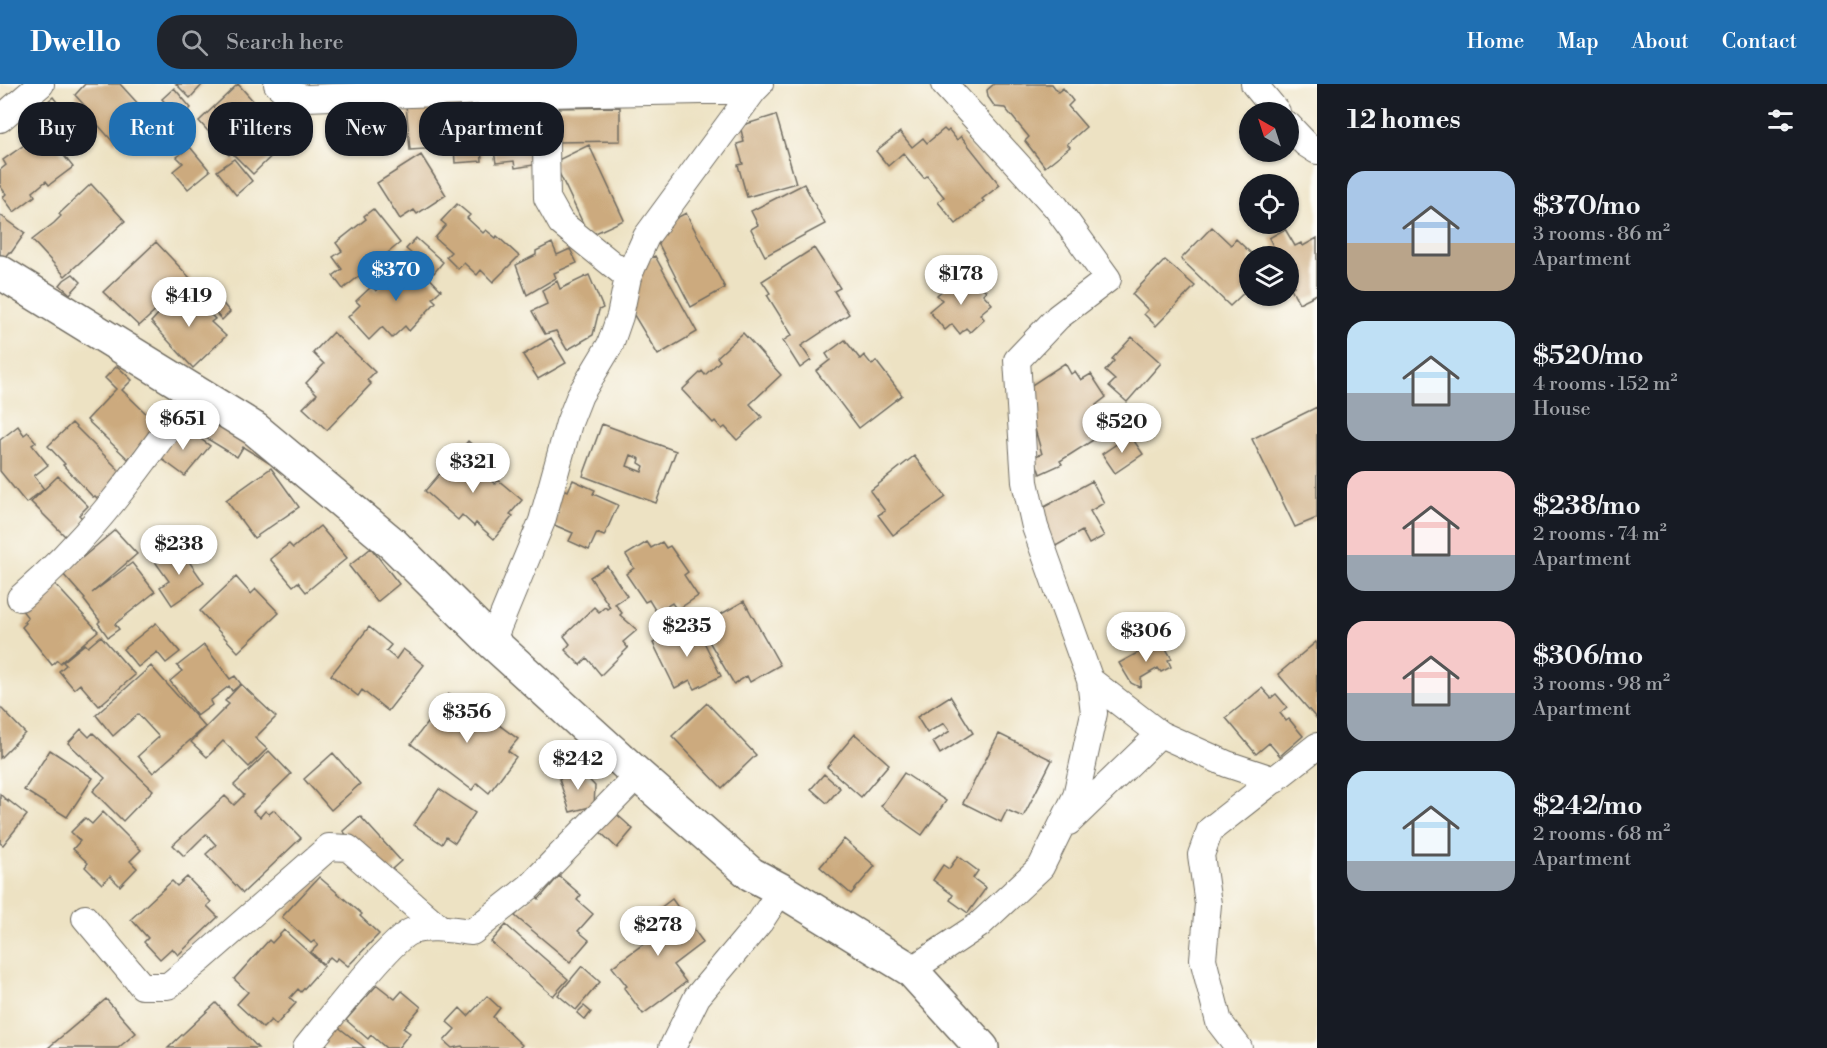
<!DOCTYPE html>
<meta charset="utf-8">
<style>
:root{--surface:#171b24;--page:#20242c;--text:#f1f3f6;--muted:#9ea1a6;--accent:#1f6fb2}
body{margin:0;font-family:"Libre Bodoni",serif;background:var(--page);color:var(--text);height:100vh;display:flex;flex-direction:column;font-size:22px;white-space:nowrap}
*{box-sizing:border-box;margin:0}
p{font-size:20px;color:var(--muted)}
.icon{flex:none;width:33px;height:33px;fill:none;stroke:currentColor;stroke-width:2;stroke-linecap:round;stroke-linejoin:round}
.map{position:relative;flex:1;overflow:hidden}
.drawer{display:flex;flex-direction:column;background:var(--surface);width:510px}
.drawer>*{flex:none}
.banner{position:absolute;left:18px;top:18px;width:570px;height:54px;display:flex;gap:12px}
.needle{width:39px;rotate:321deg}
.fabs{position:absolute;left:1239px;top:18px;display:grid;gap:12px}
.fabs a{display:grid;place-items:center;width:60px;height:60px;border-radius:50%;background:var(--surface);box-shadow:0 2px 4px #0004;font-size:30px}
.price{position:absolute;translate:-50% -51px;padding:0 14px;border-radius:21px;background:#fff;color:#222;font-size:20px;line-height:39px;filter:drop-shadow(0 2px 3px #0008)}
.price::after{content:'';position:absolute;left:50%;top:36px;width:18px;height:14px;margin-left:-9px;background:inherit;clip-path:polygon(0 0,100% 0,50% 100%)}
.price.active{background:var(--accent);color:#fff}
ul{padding:0;list-style:none}
li{display:flex;align-items:center;gap:18px;height:150px;padding:0 30px}
li span{display:grid;place-items:center;flex:none;width:168px;height:120px;border-radius:18px;color:#555}
li>.icon{margin-inline-start:auto}
span .icon{width:72px;height:72px;fill:#fffc;stroke-width:1}
li b{font-size:26px}
h2{display:flex;justify-content:space-between;align-items:center;height:72px;padding:0 30px;font-size:26px}
.tag{padding:0 21px;border-radius:24px;background:var(--surface);box-shadow:0 2px 4px #0004;font-size:21px;line-height:54px}
.tag.active{background:var(--accent);color:#fff}
header{display:flex;align-items:center;gap:36px;box-sizing:border-box;height:84px;padding:0 30px;background:var(--accent);color:#fff}
header strong{font-size:28px}
nav{display:flex;gap:33px;margin-inline-start:auto;font-size:21px}
.search{width:420px;height:54px;background:var(--page);display:flex;align-items:center;gap:15px;box-sizing:border-box;padding:0 21px;border-radius:24px;color:var(--muted);font-size:22px}
main{display:flex;flex:1;min-height:0}
.map>svg:first-child{display:block}
.building{fill:#ccaa7e;fill-rule:evenodd}
.lines{fill:none;stroke-linecap:round;stroke-linejoin:round}
.minor-casing{stroke:#6f6b60;stroke-width:28}
.tertiary-casing{stroke:#6f6b60;stroke-width:36}
.minor{stroke:#fff;stroke-width:26}
.tertiary{stroke:#fff;stroke-width:33}
</style>
<header>
<strong>Dwello</strong>
<div class="search"><svg class="icon" aria-label="search" viewBox="0 0 24 24"><circle cx="10" cy="10" r="6"/><path d="M15 15l6 6"/></svg>Search here</div>
<nav><a>Home</a><a>Map</a><a>About</a><a>Contact</a></nav>
</header>
<main>
<div class="map">
<svg width="1317" height="964" viewBox="0 0 1317 964">
<rect width="100%" height="100%" fill="#fdfcf7"/>
<filter id="ink" filterUnits="userSpaceOnUse"><feTurbulence type="fractalNoise" baseFrequency=".0167" numOctaves="2"/><feDisplacementMap in="SourceGraphic" scale="12" xChannelSelector="R" yChannelSelector="G"/><feConvolveMatrix kernelMatrix="1 2 1 2 8 2 1 2 1" color-interpolation-filters="sRGB"/></filter>
<filter id="wash" filterUnits="userSpaceOnUse"><feTurbulence type="fractalNoise" baseFrequency=".008" numOctaves="4" result="noise"/><feDisplacementMap in="SourceGraphic" scale="24" xChannelSelector="R" yChannelSelector="G"/><feGaussianBlur stdDeviation="1.35" result="paint"/><feColorMatrix in="noise" values="0 0 0 0 0 0 0 0 0 0 0 0 0 0 0 0 0 1.4 0 .05"/><feComposite in="paint" operator="in"/></filter>
<g filter="url(#wash)">
<rect width="100%" height="100%" fill="#ede2c3"/>
<g id="blocks">
<path class="building" d="M85,0H120L151,34L125,57L121,53L114,59L83,24L85,22L75,11Z
M176,0H203L190,14Z
M238,0L288,56L253,90L232,69L229,71L199,37Z
M994,0H1052L1058,8L1063,4L1073,17L1068,22L1086,43L1067,60L1070,63L1045,83L1025,57L1029,53L1005,24L995,23L988,13L987,6Z
M174,4L191,24L179,35L162,15Z
M53,13L77,44L59,58L35,28Z
M480,15L484,61H481L482,77L455,79L454,63L410,66L406,21Z
M368,21L373,29L383,23L400,50L372,69L349,34Z
M620,23V57L557,58L553,24Z
M776,31L796,99L747,113L738,81L743,80L737,60L744,58L740,42Z
M944,45L947,48L949,46L957,56L961,52L1000,101L982,115L984,117L956,140L938,118L944,113L927,92L924,94L903,69L888,82L876,67L900,48L912,63L923,54L927,59Z
M44,47L73,83L49,101L46,97L33,108L35,112L14,128L3,113L6,110L0,102V86L6,81L3,76Z
M507,47L508,51L535,47L540,80L515,84L514,77L496,79L494,67L498,66L495,49Z
M589,61L624,136L589,152L554,78Z
M190,63L210,87L188,105L173,87L183,79L177,73Z
M421,71L446,111L417,130L414,126L400,135L377,99Z
M234,75L252,97L236,111L217,87Z
M91,100L125,137L65,192L32,156L54,139L61,132L59,130Z
M804,100L825,140L765,172L751,145L758,141L751,127Z
M457,120L470,131L467,134L483,149L486,146L496,154L497,152L519,172L493,198L481,186L477,191L464,179L458,185L446,173L451,168L435,154L446,141L441,137Z
M373,125L400,159L343,205L333,192L342,185L333,173L342,167L336,159L366,135L364,132Z
M686,129L725,204L691,223L652,147Z
M0,131L25,149L11,169L9,168L4,174L0,171Z
M1212,143L1231,161L1236,155L1254,172H1250V203L1230,222L1181,175Z
M1285,145L1295,162L1301,159L1303,162L1317,154V210L1299,219L1291,204L1294,202L1288,191V172H1278L1269,154Z
M416,154L443,178L434,189L406,165Z
M156,158L191,195L139,242L103,208Z
M552,159L557,171L570,165L577,179L554,189L556,194L527,211L516,181L536,171V167Z
M814,164L840,204L834,207L849,230L801,262L811,276L800,284L783,257L792,251L767,211L770,209L762,197Z
M655,172L697,248L658,271L626,218L639,180Z
M410,174L441,206L432,214L436,218L409,247L405,242L392,254L382,243L369,256L348,233L360,221L356,217L372,202L376,207Z
M1165,176L1195,202L1156,242L1144,230L1148,226L1132,210Z
M73,190L81,198L70,210L60,201L64,196Z
M589,191L603,224L599,226L593,251L567,266L556,247L545,250L532,227L547,220L542,206L557,197L560,205Z
M971,191L986,207L983,210L992,220L980,230L984,235L970,248L966,244L960,250L952,240L945,246L929,227L942,216L937,211L952,198L956,204Z
M186,205L215,235L211,238L226,252L193,284L151,238L170,217L171,220Z
M219,215L230,228L222,236L210,223Z
M333,248L375,288L367,296L371,300L327,346L303,324L317,310L306,299L324,280L313,269Z
M743,249L781,291L750,320L762,333L737,356L725,343L722,345L715,337L713,339L682,306L702,287L705,291L720,277L717,273Z
M1132,253L1161,279L1127,318L1109,302L1115,296L1105,287L1114,277L1112,275Z
M551,254L566,279L538,295L523,271Z
M845,256L860,275L864,271L872,281L876,277L902,311L859,344L816,287L830,276L826,270Z
M1065,279L1071,290L1075,287L1081,296L1091,290L1106,313L1096,321L1109,346L1060,377L1062,380L1040,390L1034,372L1042,370L1024,306Z
M117,282L132,296L122,306L159,342L128,375L87,336L116,305L105,294Z
M201,320L277,365L269,379L243,363L237,373L188,343Z
M1317,323V434L1295,443L1252,355Z
M72,339L122,389L100,417L95,412L93,413L63,381L65,380L48,362Z
M602,340L676,367L656,419L583,392ZM631,371L640,375L639,379L644,382L642,388L627,382Z
M18,342L24,351L28,348L36,358L32,361L48,381L34,392L44,405L26,419L0,387V356Z
M183,342L210,362L185,392L155,370Z
M1130,351L1143,370L1115,389L1102,370Z
M468,357L478,366L468,377L495,400L498,396L522,416L510,430L513,432L494,455L476,439L474,442L462,431L458,436L425,407Z
M914,372L946,413L893,451L878,431L885,427L870,407Z
M271,384L299,423L254,454L226,416Z
M58,392L88,422L79,431L84,436L67,454L31,418Z
M573,396L595,406L593,410L618,421L604,452L597,449L589,466L569,457L573,449L552,440L559,426L551,422L560,403L568,407Z
M1092,397L1104,419L1090,427L1104,452L1089,460L1082,447L1054,463L1035,428Z
M320,442L347,474L306,508L298,498L293,502L270,475L289,460L293,464Z
M115,446L137,470L92,509L132,479L155,508L115,540L119,545L108,553L98,539L100,537L84,516L85,515L63,490Z
M647,458L651,464L662,458L666,464L670,462L688,488L684,491L698,512L677,526L672,519L662,525L663,527L658,531L649,516L645,518L626,490L634,484L626,471Z
M179,463L204,499L172,521L160,503L169,497L156,479Z
M371,464L399,500L377,518L349,482Z
M607,482L627,512L615,520L622,529L620,531L637,546L623,558L628,564L601,591L587,574L580,581L565,566L570,560L564,552L594,523L599,528L605,523L607,525L610,523L590,493Z
M236,493L251,510L256,505L279,529L238,568L200,527Z
M54,499L98,547L60,579L57,576L52,581L22,543L26,539L24,538L28,534L21,525Z
M744,517L780,581L750,598L747,592L734,600L700,542Z
M694,538L721,592L695,605L690,596L675,604L653,559Z
M156,539L180,568L166,579L157,568L138,583L123,565Z
M369,543L391,561L386,567L396,575L403,565L424,581L388,627L362,606L358,612L331,591Z
M101,552L135,591L99,622L80,600L74,605L59,587L66,581L63,578L85,560L88,563Z
M1161,556L1172,575L1168,576L1171,583L1161,588L1158,584L1141,594V602L1139,603L1131,599L1119,579Z
M1316,558L1317,560V635L1278,590Z
M204,561L230,595L235,592L241,600L232,607L229,602L210,617L212,621L197,632L170,597L182,587L177,582Z
M151,582L205,643L153,689L138,672L159,653L138,630L113,652L96,631Z
M241,600L276,633L255,654L267,665L249,683L223,657L207,673L191,658L229,620L225,617Z
M1262,604L1271,614L1276,610L1287,623L1280,629L1286,637L1289,635L1303,652L1280,672L1269,659L1256,670L1226,634Z
M449,610L479,632L485,624L498,634L495,638L518,655L508,667L516,673L489,709L477,699L472,706L411,660Z
M950,612L973,649L940,670L933,658L950,647L944,639L927,649L917,633Z
M707,619L756,671L722,704L672,652Z
M0,623L25,649L0,674Z
M81,645L89,653L93,649L153,706L123,737L93,707L105,694L68,659Z
M855,650L889,680L861,713L827,683Z
M999,650L1052,676L1023,733L1007,726L1001,738L963,719Z
M50,666L93,694L67,733L24,706Z
M269,667L291,690L253,727L260,733L265,727L269,730L274,726L301,754L243,809L206,770L216,761L206,750L184,772L173,761L225,712L234,721L244,711L234,701Z
M333,669L360,700L331,726L304,695Z
M579,685L595,702L594,722L570,728L559,695Z
M904,689L946,717L922,751L881,722Z
M824,690L840,704L827,719L811,705Z
M439,705L475,729L455,759L446,753L442,760L414,741Z
M0,710L8,718V716L27,731L3,761L0,759Z
M613,727L633,745L617,764L597,745Z
M103,728L141,766L130,777L137,784L120,802L110,792L102,800L85,783L88,779L73,765L80,757L71,748L85,734L92,740Z
M360,732L401,777L384,792L343,747Z
M844,755L875,782L851,810L820,783Z
M958,772L978,787L973,794L986,804L968,829L950,816L953,811L933,796L943,781L949,785Z
M559,792L581,811L577,816L593,830L578,847L589,856L570,878L515,832L534,811L539,815Z
M187,793L211,818L207,822L218,833L178,871L172,864L160,875L144,858L148,854L131,835L172,797L177,802Z
M319,793L362,830L360,832L379,850L348,882L338,874L335,877L330,873L323,880L311,868L318,861L314,857L311,859L282,833Z
M672,815L703,858L673,881L686,898L643,930L624,904L627,902L612,883L646,858L635,843Z
M506,841L568,895L553,912L491,858Z
M284,846L324,882L301,908L298,905L290,914L296,919L276,941L271,936L263,944L237,920L248,908L234,895L269,856L272,859Z
M582,882L600,898L576,926L558,911Z
M377,901L395,915L402,907L421,923L403,944L410,949L398,964H386L371,951L368,955L346,936Z
M487,912L500,924L493,933L522,961L519,964H464L462,962L452,964L444,957L455,945L447,938L460,924L468,932Z
M106,915L136,949L118,964H48Z
M216,919L258,964H168Z
M584,922L591,928L585,936L577,929Z
M333,939L365,964H331L320,956Z"/>
</g>
</g>
<g filter="url(#ink)">
<use href="#blocks" fill-opacity="0" stroke="#6f6b60" stroke-width="1.5"/>
<g class="lines">
<defs>
<path id="minor" d="M277,0L287,9L306,14L489,7L545,10L754,6
M1254,0L1277,28
M545,10L547,114L561,139L628,193
M0,35L41,0
M1288,41L1306,60L1317,67
M20,514C91,453 140,384 194,308
M492,558L542,437L569,339L580,311L610,261L620,232L628,193L646,153L754,6L760,0
M1090,596L1160,650L1227,680L1275,696
M1069,738L1160,650
M85,834L142,902H168L201,875L329,763L348,764L440,844
M911,886L979,841L1041,783L1076,712L1094,629L1090,596L1035,443L1025,398L1017,276L1058,233L1108,195L1056,123L944,0
M306,964C323,943 393,853 412,847C431,841 453,846 472,848L529,803L638,691
M672,964L697,913L760,838L781,806
M1239,964L1219,938L1203,875L1208,820L1201,771L1210,746L1317,662"/>
<path id="tertiary" d="M0,188L255,345L393,460L492,558L638,691L751,790L781,806L911,886L982,964"/>
</defs>
<use href="#minor" class="minor-casing"/>
<use href="#tertiary" class="tertiary-casing"/>
<use href="#minor" class="minor"/>
<use href="#tertiary" class="tertiary"/>
</g>
</g>
</svg>
<div class="fabs">
<a><svg class="needle" viewBox="-14 -14 28 28"><path d="M0-13l5 13h-10z" fill="#e53935"/><path d="M0 13l5-13h-10z" fill="#9ea1a6"/></svg></a>
<a><svg class="icon" aria-label="locate" viewBox="0 0 24 24"><circle cx="12" cy="12" r="6"/><path d="M12 2v4M12 18v4M2 12h4M18 12h4"/></svg></a>
<a><svg class="icon" aria-label="layers" viewBox="0 0 24 24"><path d="M12 4l9 5-9 5-9-5zM3 14l9 5 9-5"/></svg></a>
</div>
<b class="price active" style="left:396px;top:218px">$370</b>
<b class="price" style="left:961px;top:222px">$178</b>
<b class="price" style="left:189px;top:244px">$419</b>
<b class="price" style="left:183px;top:367px">$651</b>
<b class="price" style="left:1122px;top:370px">$520</b>
<b class="price" style="left:473px;top:410px">$321</b>
<b class="price" style="left:179px;top:492px">$238</b>
<b class="price" style="left:687px;top:574px">$235</b>
<b class="price" style="left:1146px;top:579px">$306</b>
<b class="price" style="left:467px;top:660px">$356</b>
<b class="price" style="left:578px;top:707px">$242</b>
<b class="price" style="left:658px;top:873px">$278</b>
<div class="banner">
<a class="tag">Buy</a>
<a class="tag active">Rent</a>
<a class="tag">Filters</a>
<a class="tag">New</a>
<a class="tag">Apartment</a>
</div>
</div>
<section class="drawer">
<h2>12 homes<svg class="icon" aria-label="filters" viewBox="0 0 24 24"><path d="M4 7h16M4 17h16"/><circle cx="9" cy="7" r="2"/><circle cx="15" cy="17" r="2"/></svg></h2>
<ul>
<li><span style="background:linear-gradient(#a9c7e8 60%,#b9a48a 0)"><svg class="icon" aria-label="home" viewBox="0 0 24 24"><path d="M3 11l9-7 9 7M6 9v11h12V9"/></svg></span><div><b>$370/mo</b><p>3 rooms · 86 m²</p><p>Apartment</p></div></li>
<li><span style="background:linear-gradient(#bfe0f5 60%,#9aa5b1 0)"><svg class="icon" aria-label="home" viewBox="0 0 24 24"><path d="M3 11l9-7 9 7M6 9v11h12V9"/></svg></span><div><b>$520/mo</b><p>4 rooms · 152 m²</p><p>House</p></div></li>
<li><span style="background:linear-gradient(#f6c9c9 70%,#9aa5b1 0)"><svg class="icon" aria-label="home" viewBox="0 0 24 24"><path d="M3 11l9-7 9 7M6 9v11h12V9"/></svg></span><div><b>$238/mo</b><p>2 rooms · 74 m²</p><p>Apartment</p></div></li>
<li><span style="background:linear-gradient(#f6c9c9 60%,#9aa5b1 0)"><svg class="icon" aria-label="home" viewBox="0 0 24 24"><path d="M3 11l9-7 9 7M6 9v11h12V9"/></svg></span><div><b>$306/mo</b><p>3 rooms · 98 m²</p><p>Apartment</p></div></li>
<li><span style="background:linear-gradient(#bfe0f5 75%,#9aa5b1 0)"><svg class="icon" aria-label="home" viewBox="0 0 24 24"><path d="M3 11l9-7 9 7M6 9v11h12V9"/></svg></span><div><b>$242/mo</b><p>2 rooms · 68 m²</p><p>Apartment</p></div></li>
</ul>
</section>
</main>
